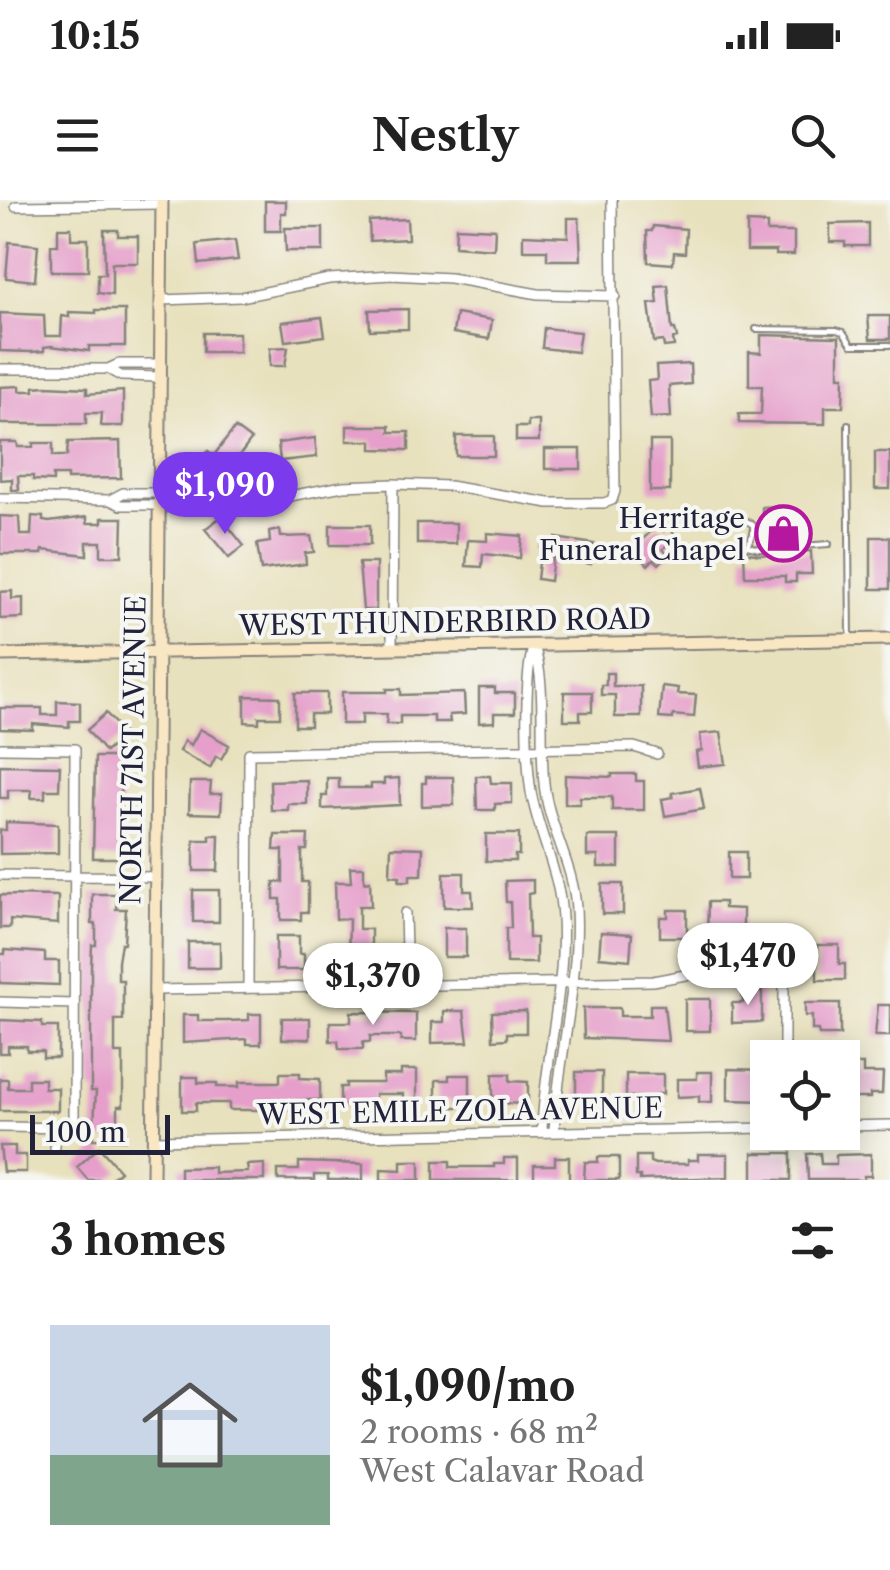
<!DOCTYPE html>
<meta charset="utf-8">
<style>
:root{--surface:#fff;--page:#f6f6f6;--text:#222;--muted:#767676;--line:#e0e0e0;--accent:#7c3aed}
body{margin:0;font-family:"Libre Caslon Text",serif;background:var(--page);color:var(--text);height:100vh;display:flex;flex-direction:column;font-size:38px;white-space:nowrap}
*{box-sizing:border-box;margin:0}
p{font-size:32px;color:var(--muted)}
.icon{flex:none;width:55px;height:55px;fill:none;stroke:currentColor;stroke-width:2;stroke-linecap:round;stroke-linejoin:round}
.map{position:relative;height:980px;overflow:hidden}
.sheet{display:flex;flex-direction:column;background:var(--surface);flex:1}
.sheet>*{flex:none}
.controls{position:absolute;left:750px;top:840px;display:grid;gap:20px}
.controls a{display:grid;place-items:center;width:110px;height:110px;border-radius:0px;background:var(--surface);box-shadow:0 5px 25px #0003;font-size:50px}
.scale{position:absolute;left:30px;bottom:25px;width:140px;box-sizing:border-box;padding-left:10px;border:5px solid #22223b;border-top:0;font-size:28px;line-height:35px;white-space:nowrap;color:#22223b;-webkit-text-stroke:8px #f6f6f2;paint-order:stroke}
.price{position:absolute;translate:-50% -85px;padding:0 22px;border-radius:35px;background:#fff;color:#222;font-size:32px;line-height:65px;filter:drop-shadow(0 2px 5px #0008)}
.price::after{content:'';position:absolute;left:50%;top:60px;width:30px;height:22px;margin-left:-15px;background:inherit;clip-path:polygon(0 0,100% 0,50% 100%)}
.price.current{background:var(--accent);color:#fff}
ul{padding:0;list-style:none}
li{display:flex;align-items:center;gap:30px;height:250px;padding:0 50px}
li+li{border-top:2px solid var(--line)}
li span{display:grid;place-items:center;flex:none;width:280px;height:200px;border-radius:0px;color:#555}
li>.icon{margin-inline-start:auto}
span .icon{width:120px;height:120px;fill:#fffc;stroke-width:1}
li b{font-size:42px}
h2{display:flex;justify-content:space-between;align-items:center;height:120px;padding:0 50px;font-size:42px}
.status{display:flex;justify-content:space-between;align-items:center;height:70px;padding:0 50px;background:var(--surface);direction:ltr}
.status svg{height:28px;fill:currentColor}
header{display:flex;justify-content:space-between;align-items:center;height:130px;padding:0 50px;background:var(--surface);font-size:45px;font-weight:700}
.map>svg:first-child{display:block}
.building{fill:#e59fca}
.lines{fill:none;stroke-linecap:round;stroke-linejoin:round}
.lane-casing{stroke:#85827c;stroke-width:8}
.street-casing{stroke:#85827c;stroke-width:12}
.secondary-casing{stroke:#85827c;stroke-width:15}
.lane{stroke:#fff;stroke-width:4}
.street{stroke:#fff;stroke-width:9}
.secondary{stroke:#f9e7c3;stroke-width:11}
.labels{text-anchor:middle;dominant-baseline:central;stroke-width:8;stroke-linejoin:round;paint-order:stroke}
.poi-label{font-size:28px;fill:#22223b;stroke:#f6f6f2;text-anchor:end}
.street-label{font-size:28px;fill:#22223b;stroke:#f6f6f2}
</style>
<div class="status"><b>10:15</b><svg viewBox="0 0 49 12"><path d="M0 12V9h3v3zM5 12V6h3v6zM10 12V3h3v9zM15 12V0h3v12zM26 1h20v11H26zM47 4h2v5h-2z"/></svg></div>
<header><svg class="icon" aria-label="menu" viewBox="0 0 24 24"><path d="M4 6h16M4 12h16M4 18h16"/></svg>Nestly<svg class="icon" aria-label="search" viewBox="0 0 24 24"><circle cx="10" cy="10" r="6"/><path d="M15 15l6 6"/></svg></header>
<div class="map">
<svg width="890" height="980" viewBox="0 0 890 980">
<rect width="100%" height="100%" fill="#f6f6f2"/>
<filter id="ink" filterUnits="userSpaceOnUse"><feTurbulence type="fractalNoise" baseFrequency=".01" numOctaves="2"/><feDisplacementMap in="SourceGraphic" scale="20" xChannelSelector="R" yChannelSelector="G"/><feConvolveMatrix kernelMatrix="1 2 1 2 8 2 1 2 1" color-interpolation-filters="sRGB"/></filter>
<filter id="wash" filterUnits="userSpaceOnUse"><feTurbulence type="fractalNoise" baseFrequency=".0048" numOctaves="4" result="noise"/><feDisplacementMap in="SourceGraphic" scale="40" xChannelSelector="R" yChannelSelector="G"/><feGaussianBlur stdDeviation="2.25" result="paint"/><feColorMatrix in="noise" values="0 0 0 0 0 0 0 0 0 0 0 0 0 0 0 0 0 1.4 0 .05"/><feComposite in="paint" operator="in"/></filter>
<g filter="url(#wash)">
<rect width="100%" height="100%" fill="#e8e1bd"/>
<g id="blocks">
<path class="building" d="M265,1H286V13H281V31H265Z
M568,18H579L581,60H547V50H523V35L568,37Z
M407,19L408,39L370,41L369,21Z
M747,23L767,24V32H794V55H776V51H747Z
M868,23V46H845V42H830V24Z
M653,26L686,29L685,53L674,52L673,64L648,62L647,31H652Z
M456,27L495,29L494,49L455,46Z
M58,28H71V39H88V71H51V45H58Z
M285,28H323V51H286Z
M104,30H118V36H138V63H112V95L98,93V74H105Z
M235,40L238,60L199,64L197,44Z
M9,42L38,45L35,81L6,78Z
M668,85L672,129H675L677,138L673,139L674,146L664,147L663,141L654,142L649,104L658,103L656,86Z
M408,109V129L370,130L369,110Z
M96,110H125V146H89V151L51,146L44,147V151L31,152L0,151V113L44,115L45,136H61L62,116L69,117V112L96,113Z
M456,114L492,120L489,139L453,133Z
M868,116H890V139H870Z
M322,117L325,136L285,141L282,122Z
M544,128L580,132L577,152L542,148Z
M203,133H239V152H203Z
M761,135L839,137V176H844L843,207H825V224L739,223V214H761L762,186H749V152L761,153Z
M288,147L285,166H270V148Z
M690,164L691,184L669,186L671,217L651,218L648,181L657,180L656,166Z
M20,186V191H34V187L46,186L87,188V194L123,191V226H101L102,213H86V224H0V187Z
M528,221H539V241H516V227H528Z
M347,226H390V232H409V250L372,249V241H347Z
M235,228L251,240L240,255L245,258L225,283L198,263V295H184V259H203L208,251L214,255Z
M456,236H494V256H456Z
M315,238L317,257L280,261L278,243Z
M120,241L121,278L67,279V275H53V281L33,280V276H18L19,290H12V279L0,280V242H17L18,247H33V243H53V256H67L68,242Z
M650,241H670V291H650Z
M545,249H581V269H545Z
M875,252H890V289H875Z
M783,306V320H788L789,341L763,343L762,307Z
M0,316L19,317L20,335H31L32,316L43,317V321L49,322L87,317V323H102V318H123L122,356H101V342H87V355L43,350L42,354H0Z
M221,317L244,346L229,358L205,329Z
M417,323H456V344H417Z
M330,325H370V345H330Z
M658,325L664,331L668,327L677,337L663,349L668,355L659,364L654,359L648,365L633,348Z
M280,330L281,337L311,336L314,352L305,353L306,364L261,370L257,344L270,342L269,332Z
M487,333L522,336L520,358L483,354L482,367L466,366L468,340L487,341Z
M871,337H890V389H871Z
M556,338L594,344L591,364L553,358L550,381L537,379L541,346L555,348Z
M811,351L812,374H796V382H785V376H745L744,352L760,355Z
M359,363H376V410H363Z
M12,391V399L23,398V418L0,419V392Z
M606,473H613V486H641V517H615V495H601V485H606Z
M662,486L678,488L677,494L696,495L694,517L673,515V519L659,518Z
M479,488H495V493H515V513H494V522L479,523Z
M387,489H401V495L464,493L465,514L449,515L450,522H434V516H400V524H386L387,514H362V524H342V492H387Z
M564,492H592V512H580V520H564Z
M295,493H327V514H310V526H295Z
M245,496L280,497V517H259V523L245,522Z
M57,501L80,502V521H69V527L33,524V530L0,529V508H42V515H57Z
M106,513L125,535L105,552L87,530Z
M200,529L229,545L221,559L216,556L210,568L179,551L184,541L191,545Z
M721,532L726,564L698,567L696,552L702,551L700,534Z
M95,557H121L119,658H93Z
M0,565L60,566L59,590H45V598H31L32,590H8V598H0Z
M612,574H636V581H644V610H612V597H580V604H565V575L612,577Z
M476,576H490L491,583H512V603L495,604V610H477Z
M426,577H453L454,605L422,606V583H426Z
M327,578H339V588H371V584H384V579L399,578L400,605L322,609V596H327Z
M307,580V604H288V610H271L270,581Z
M190,582H211L210,594H222L221,614L189,613Z
M700,588L704,609L665,616L662,599L673,597L672,593Z
M6,622L58,624V653L0,654V630H6Z
M486,634H519V655H515V661H486Z
M210,635H219L218,671H194V640H210Z
M275,635H308L307,650H302V682H308V712H301V720H281V699H274V682H283V650H274Z
M587,636H619V667H598V656H587Z
M391,647L423,648L422,675H410V681H399L400,676L390,675Z
M729,652H746V679H729Z
M350,667H364V682L370,681L371,706H359V729H371V751H381L380,766L360,765V773H352V765H348L349,719H336L335,682H351Z
M444,673H464V691H472L473,707H444Z
M533,680V693L528,694L529,738H536V763H506V728H511L510,702H506L505,681Z
M602,684H623V714H602Z
M193,690H219V722H193Z
M92,694H117L116,709H126L124,743H121L118,761V780H123V820H115V853H123V906H118V924H126L125,940L93,939L96,891H91V767L92,745H96V724H92Z
M0,695L58,696V724L10,720V728H0Z
M708,702H724V708L743,709V729H722V740H707Z
M668,710H687V737H660V717H668Z
M444,728H466V757H444Z
M601,732L632,734L630,760L599,757Z
M276,736H299V754H304V770H276Z
M188,742H220V768H188Z
M817,745H839V764H845V780H817Z
M5,750L45,753V761H59V785L0,783V754H5Z
M742,791H762V822L732,823V803H743Z
M685,799H710V831H685Z
M805,803H840V835H819L818,830H812V816H805Z
M650,805H664L668,841L584,838L583,808H620V816H650Z
M878,805H890V836H875Z
M444,811H464L468,842L432,843V822H444Z
M526,811V833H507V839L493,840L492,812Z
M351,812L416,813V841H401V836H370V842H363V849H339L338,841H330V822H351Z
M249,814H261V844H247V839L183,843V815H198V821H227L249,820Z
M282,818H310V839H282Z
M0,820L42,822V827H58V858H43V851H27V846H8V853H0Z
M848,864H863V873H883L882,894H870V898H848Z
M728,869L766,870V901L728,900Z
M401,870H417V903H403V894H375V905H340V887H346V883H383V875H401Z
M576,872H602V902L576,897Z
M697,872H712V902H699V896L677,897V879H697Z
M280,873H300V878L320,879V900H299V910H279V904H261V910H229V903H196V911H182V877H198V883H217V887H239V882H280Z
M493,874H510V881L528,882V904L493,903Z
M626,874H663V894H658V903L642,904L641,897H626Z
M449,875H470V907H451V901H436V880H449Z
M0,879H8V888H28V879H44V888H58V911H0Z
M0,946H15V955H26V972H3Z
M99,947L120,971L109,980H88L77,967Z
M753,953H791V980H753Z
M820,953L821,964H836V955L871,954V976H864V980H808L807,954Z
M698,954H728V977L640,980V976H636V956H650V962L655,964H688V960H698Z
M555,957H569V980H534V965H555Z
M598,957H619V980H584L585,962H598Z
M504,958H518V980H434V961H450V967H494V964H504Z
M401,961H420V980H381V969L401,970Z
M299,962L363,964V980H328V975H314V980H278V970H299Z
M264,964V980H180V968L214,967V973L248,972L247,965Z"/>
</g>
</g>
<g filter="url(#ink)">
<use href="#blocks" fill-opacity="0" stroke="#85827c" stroke-width="2.5"/>
<g class="lines">
<defs>
<path id="lane" d="M756,129L836,130L843,132L852,145H890
M848,224L850,439
M747,346L760,349L829,344
M738,347L747,346L753,334V325L742,318"/>
<path id="street" d="M16,6L162,4
M162,100L241,97L329,79L391,75L450,78L538,94L615,96
M0,169H108L119,164H162
M108,169L121,176L162,177
M0,298L110,300L121,305H160
M110,300L123,293H160
M263,301L343,286L393,284L449,286L549,303H604L612,300L615,291L612,0
M534,445C547,489 539,537 544,583C548,626 574,665 576,709C580,779 558,859 554,931
M392,448L393,284
M533,448C524,477 526,561 531,592C539,636 560,673 562,718C566,789 544,860 542,931
M0,548L75,549L74,928L0,927
M0,675L156,677
M405,713L407,787
M248,788L249,553L634,547L657,554
M155,790L653,781L771,759L780,761L784,768V858
M0,802L74,804
M842,926L890,925
M55,928V947
M154,940L768,928"/>
<path id="secondary" d="M0,455L890,439
M153,980L162,0"/>
</defs>
<use href="#lane" class="lane-casing"/>
<use href="#street" class="street-casing"/>
<use href="#secondary" class="secondary-casing"/>
<use href="#lane" class="lane"/>
<use href="#street" class="street"/>
<use href="#secondary" class="secondary"/>
</g>
</g>
<defs>
<symbol id="shop-ring" viewBox="-11 -11 22 22"><circle r="9.5" fill="#f6f6f2" stroke="#b5179e" stroke-width="1.5"/><path d="M-5-2.5h2.3a2.7 3.5 0 0 1 5.4 0H5L5.5 6h-11ZM-1.5-2.5h3a1.5 2.3 0 0 0-3 0Z" fill="#b5179e"/></symbol>
</defs>
<g fill-rule="evenodd">
<use href="#shop-ring" x="752" y="302" width="63" height="63"/>
</g>
<g class="labels">
<g class="poi-label">
<text x="745" y="318">Herritage<tspan x="745" dy="32">Funeral Chapel</tspan></text>
</g>
<g class="street-label">
<text transform="translate(445 422) rotate(-1)">WEST THUNDERBIRD ROAD</text>
<text transform="translate(133 550) rotate(-89)">NORTH 71ST AVENUE</text>
<text transform="translate(460 911) rotate(-1)">WEST EMILE ZOLA AVENUE</text>
</g>
</g>
</svg>
<div class="controls">
<a><svg class="icon" aria-label="locate" viewBox="0 0 24 24"><circle cx="12" cy="12" r="6"/><path d="M12 2v4M12 18v4M2 12h4M18 12h4"/></svg></a>
</div>
<div class="scale">100 m</div>
<b class="price current" style="left:225px;top:337px">$1,090</b>
<b class="price" style="left:748px;top:808px">$1,470</b>
<b class="price" style="left:373px;top:828px">$1,370</b>
</div>
<section class="sheet">
<h2>3 homes<svg class="icon" aria-label="filters" viewBox="0 0 24 24"><path d="M4 7h16M4 17h16"/><circle cx="9" cy="7" r="2"/><circle cx="15" cy="17" r="2"/></svg></h2>
<ul>
<li><span style="background:linear-gradient(#c9d6e8 65%,#7fa58c 0)"><svg class="icon" aria-label="home" viewBox="0 0 24 24"><path d="M3 11l9-7 9 7M6 9v11h12V9"/></svg></span><div><b>$1,090/mo</b><p>2 rooms · 68 m²</p><p>West Calavar Road</p></div></li>
</ul>
</section>
